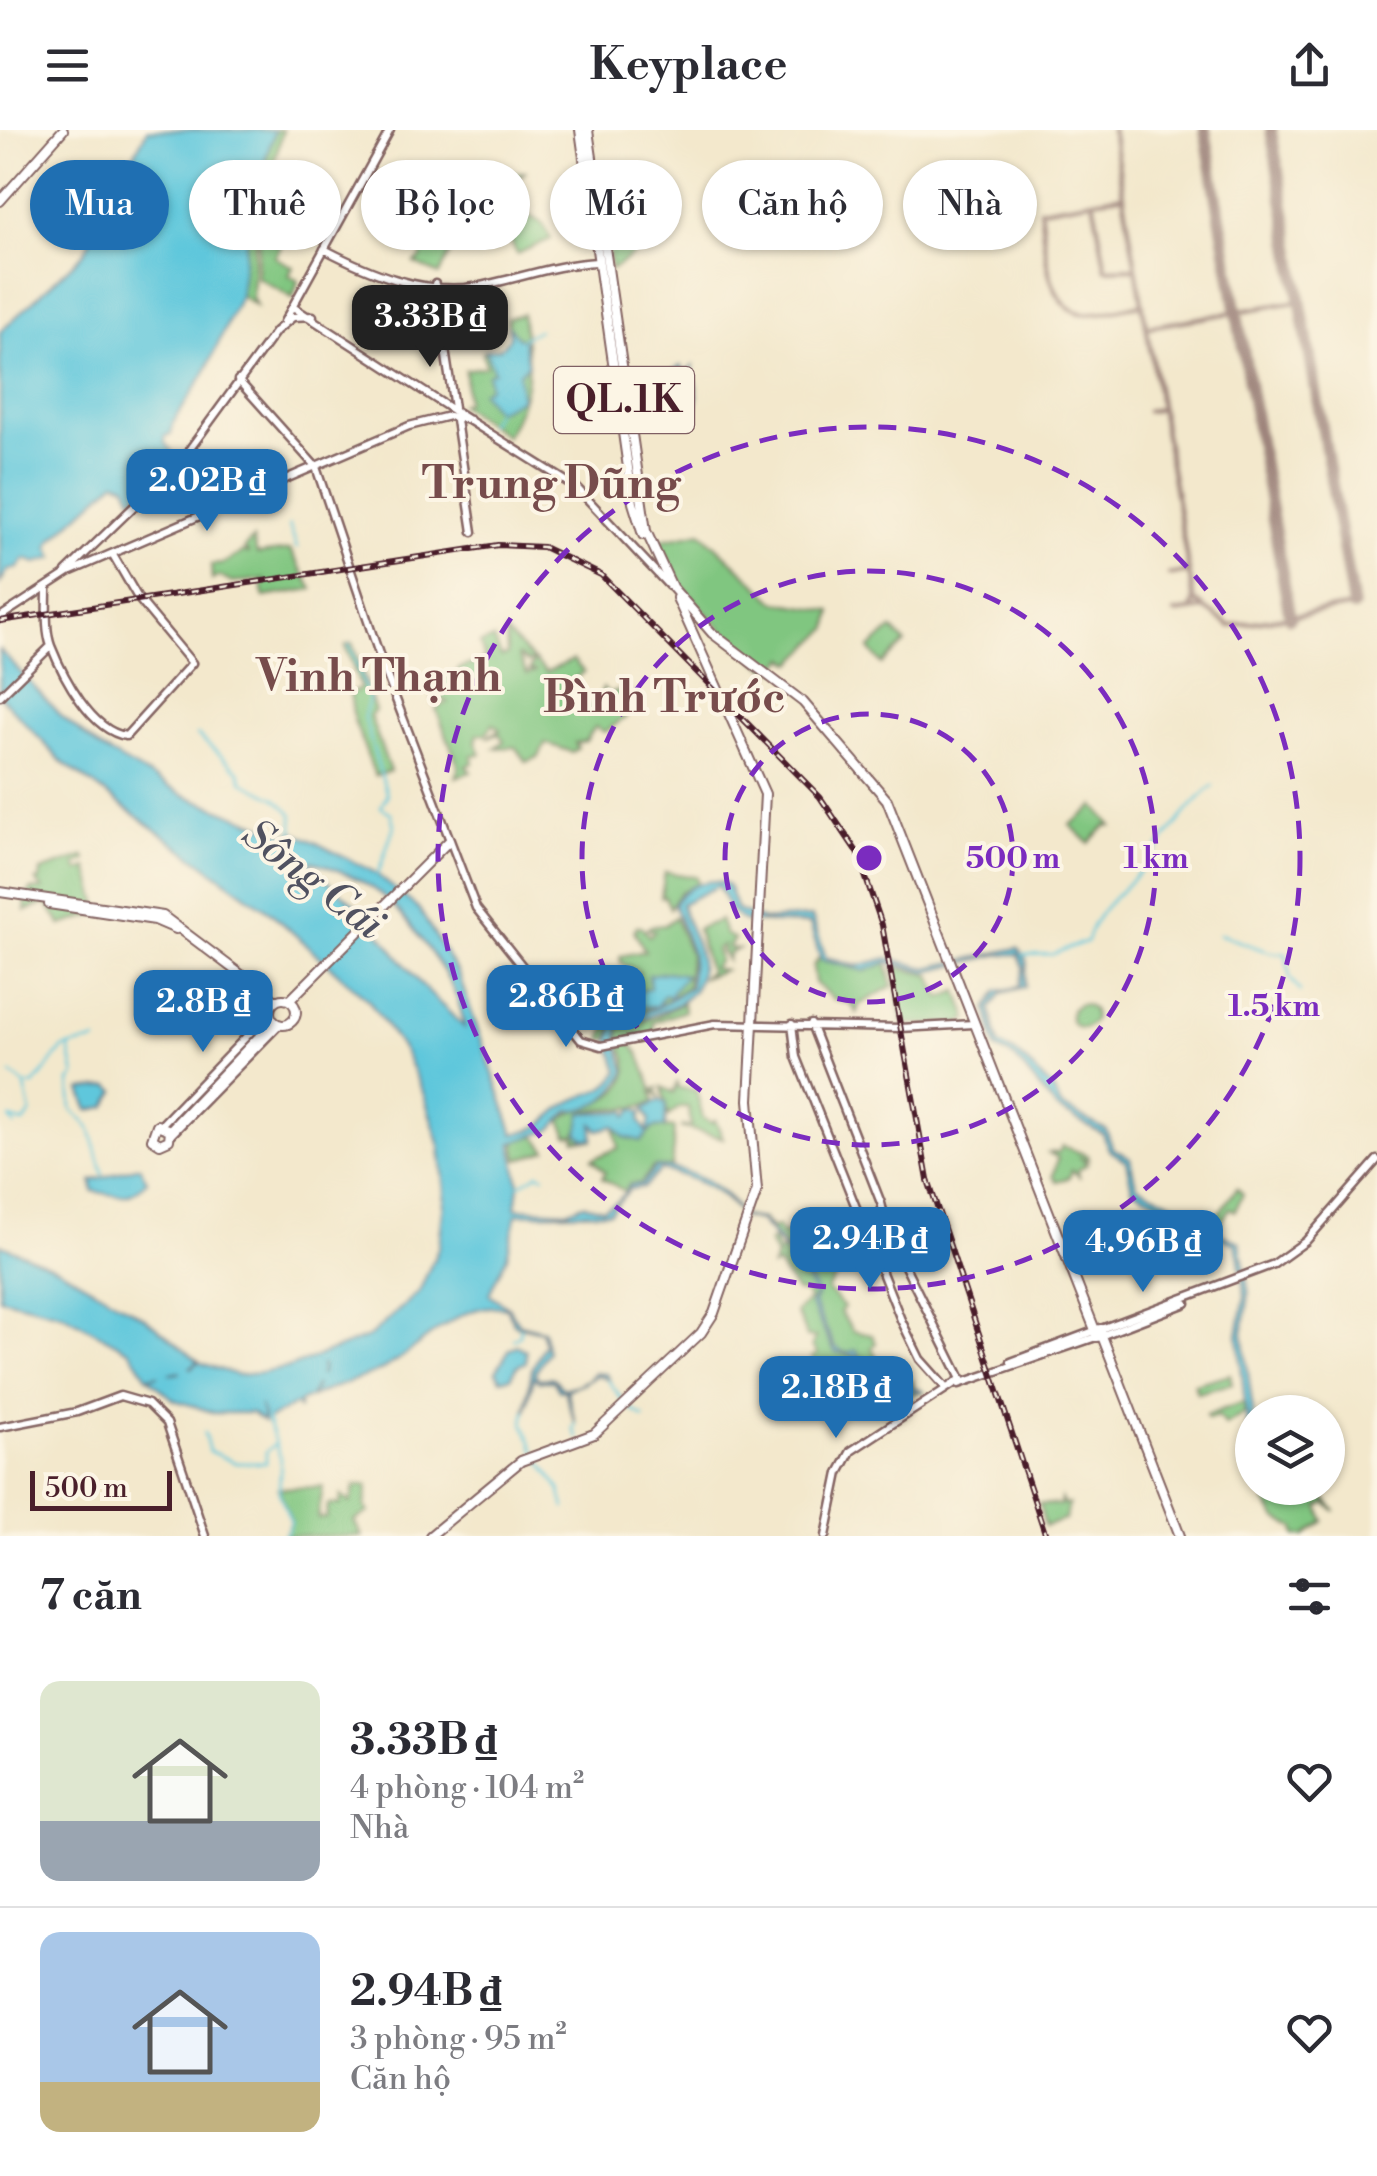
<!DOCTYPE html>
<html lang="vi">
<meta charset="utf-8">
<style>
:root{--surface:#fff;--page:#f7f7f7;--text:#2b2b33;--muted:#7c7c81;--line:#e1e1e2;--accent:#1f6fb2}
body{margin:0;font-family:"Libre Bodoni",serif;background:var(--page);color:var(--text);height:100vh;display:flex;flex-direction:column;font-size:38px;white-space:nowrap}
*{box-sizing:border-box;margin:0}
p{font-size:32px;color:var(--muted)}
.icon{flex:none;width:55px;height:55px;fill:none;stroke:currentColor;stroke-width:2;stroke-linecap:round;stroke-linejoin:round}
.map{position:relative;height:1406px;overflow:hidden}
.drawer{display:flex;flex-direction:column;background:var(--surface);flex:1}
.drawer>*{flex:none}
.banner{position:absolute;left:30px;top:30px;width:1318px;height:90px;display:flex;gap:20px}
.buttons{position:absolute;left:1235px;top:1265px;display:grid;gap:20px}
.buttons a{display:grid;place-items:center;width:110px;height:110px;border-radius:50%;background:var(--surface);box-shadow:0 2px 8px #0004;font-size:50px}
.scale{position:absolute;left:30px;bottom:25px;width:142px;box-sizing:border-box;padding-left:10px;border:5px solid #4a1f2b;border-top:0;font-size:28px;line-height:35px;white-space:nowrap;color:#4a1f2b;-webkit-text-stroke:8px #fcf5e5;paint-order:stroke}
.price{position:absolute;translate:-50% -85px;padding:0 22px;border-radius:20px;background:var(--accent);color:#fff;font-size:32px;line-height:65px;filter:drop-shadow(0 2px 5px #0008)}
.price::after{content:'';position:absolute;left:50%;top:60px;width:30px;height:22px;margin-left:-15px;background:inherit;clip-path:polygon(0 0,100% 0,50% 100%)}
.price.selected{background:#222;color:#fff}
ul{padding:0;list-style:none}
li{display:flex;align-items:center;gap:30px;height:250px;padding:0 40px}
li+li{border-top:2px solid var(--line)}
li span{display:grid;place-items:center;flex:none;width:280px;height:200px;border-radius:20px;color:#555}
li>.icon{margin-inline-start:auto}
span .icon{width:120px;height:120px;fill:#fffc;stroke-width:1}
li b{font-size:42px}
h2{display:flex;justify-content:space-between;align-items:center;height:120px;padding:0 40px;font-size:42px}
.tag{padding:0 35px;border-radius:45px;background:var(--surface);box-shadow:0 2px 8px #0004;font-size:35px;line-height:90px}
.tag.selected{background:var(--accent);color:#fff}
header{display:flex;justify-content:space-between;align-items:center;height:130px;padding:0 40px;background:var(--surface);font-size:45px;font-weight:700}
.map>svg:first-child{display:block}
.green{fill:#80c680;stroke:#657256;stroke-width:2.5}
.water{fill:#5fc7dc;stroke:#547384;stroke-width:2.5;fill-rule:evenodd}
.lines{fill:none;stroke-linecap:round;stroke-linejoin:round}
.stream{stroke:#5fc7dc;stroke-width:2.5}
.ferry{stroke:#505160;stroke-width:2.5;stroke-dasharray:12 10;stroke-linecap:butt}
.taxiway{stroke:#9e847c;stroke-width:5}
.runway{stroke:#9e847c;stroke-width:12}
.secondary-casing{stroke:#856563;stroke-width:11}
.primary-casing{stroke:#856563;stroke-width:12}
.secondary{stroke:#fff;stroke-width:6}
.primary{stroke:#fff;stroke-width:8}
.rail-casing{stroke:#4a1f2b;stroke-width:6}
.rail{stroke:#fcf5e5;stroke-width:2.5;stroke-dasharray:8;stroke-linecap:butt}
.ring{fill:none;stroke:#7b2cbf;stroke-width:5;stroke-dasharray:18 12}
.labels{text-anchor:middle;dominant-baseline:central;stroke-width:8;stroke-linejoin:round;paint-order:stroke}
.shield{fill:#fcf5e5;stroke:#7f5f63;stroke-width:2.5}
.shield-label{font-size:38px;font-weight:bold;fill:#4a1f2b}
.water-label{font-size:42px;font-style:italic;fill:#505160;stroke:#fcf5e5}
.quarter-label{font-size:45px;font-weight:bold;fill:#774c4c;stroke:#fcf5e5}
.centre{fill:#7b2cbf;stroke:#fcf5e5;stroke-width:5}
.ring-label{font-size:30px;text-anchor:middle;font-weight:bold;fill:#7b2cbf;stroke:#fcf5e5;stroke-width:8;stroke-linejoin:round;paint-order:stroke}
</style>
<header><svg class="icon" aria-label="menu" viewBox="0 0 24 24"><path d="M4 6h16M4 12h16M4 18h16"/></svg>Keyplace<svg class="icon" aria-label="share" viewBox="0 0 24 24"><path d="M12 15V3M7 8l5-5 5 5M5 13v7h14v-7"/></svg></header>
<div class="map">
<svg width="1377" height="1406" viewBox="0 0 1377 1406">
<rect width="100%" height="100%" fill="#fcf5e5"/>
<filter id="ink" filterUnits="userSpaceOnUse"><feTurbulence type="fractalNoise" baseFrequency=".01" numOctaves="2"/><feDisplacementMap in="SourceGraphic" scale="20" xChannelSelector="R" yChannelSelector="G"/><feConvolveMatrix kernelMatrix="1 2 1 2 8 2 1 2 1" color-interpolation-filters="sRGB"/></filter>
<filter id="wash" filterUnits="userSpaceOnUse"><feTurbulence type="fractalNoise" baseFrequency=".0048" numOctaves="4" result="noise"/><feDisplacementMap in="SourceGraphic" scale="40" xChannelSelector="R" yChannelSelector="G"/><feGaussianBlur stdDeviation="2.25" result="paint"/><feColorMatrix in="noise" values="0 0 0 0 0 0 0 0 0 0 0 0 0 0 0 0 0 1.4 0 .05"/><feComposite in="paint" operator="in"/></filter>
<g filter="url(#wash)">
<rect width="100%" height="100%" fill="#f3e8cc"/>
<path class="green" d="M275,0H283L256,99L252,167L256,176L240,165L250,74Z
M525,42L515,51L528,85L543,94L551,109L517,124L503,95L519,89L516,80H508L511,43Z
M622,44L623,49L640,47L635,55L649,60L653,77L663,76L664,84L670,76L674,90L667,92L673,94L669,98L671,105L666,108L664,96L634,99L636,118L641,120L611,140L606,100L628,97L622,50H612V45Z
M259,106L281,116L275,127L293,137L289,145L298,151L293,168L257,147Z
M426,107L452,119L439,145L414,133L421,128Z
M522,184C530,237 533,258 506,306L460,275L466,271L465,240L486,236L482,222L501,217L510,207L507,188Z
M701,402L776,472L832,481L829,498L793,533L786,528L773,542L734,513L684,459L658,411Z
M253,409L257,424L290,420L313,459L264,467L262,451L265,449L232,453L219,446L212,450L211,435L222,434L245,421L249,424L244,418Z
M892,499L905,513L882,534L869,519Z
M506,503L533,529L529,533L518,525L527,544L536,541L530,540L534,530L546,542L573,530L584,542L568,554L583,577L597,573L603,558L609,564L617,561L626,565L629,572L633,564L634,571L628,581H621L626,587L605,602L595,597L586,611L575,613L578,618L572,622L545,613L539,627L526,632L515,617L495,618L504,611L499,604L487,607L500,600L493,594L486,604H478L476,612L481,624L472,625L473,633L466,636L471,642L456,647L459,637L436,579L447,572L440,568L434,574L431,549L458,543V539L485,529L480,514L494,509L501,526L507,525Z
M352,513L375,581L370,586L390,641L375,646L354,591L350,563L361,558L345,516Z
M1095,676L1112,696H1106L1089,713L1070,695Z
M85,726L86,730L76,735L79,741L88,738L101,783L61,795L47,773L26,781L25,768L31,760L43,759L36,751L40,750L41,741Z
M665,742L696,747L698,754L680,762L670,778L665,767H661Z
M675,787L690,824L687,857L657,877L616,889L608,909H602L617,870L612,855L630,854L639,842L621,833L620,826L645,821L634,801L636,796H641L649,806L655,801L647,799L651,796L665,795Z
M720,790L725,804L734,809L728,818L738,819L728,824L727,831L721,821L723,815L716,819L719,831L713,838L724,840L702,848L709,842L697,799Z
M819,828L865,841L887,832L892,856L859,875L857,883L850,873L834,870L815,853L813,836Z
M894,837L931,845L941,868L958,861L968,889L960,894H903Z
M683,873L684,881L653,893L655,904L628,910L639,924L653,960L659,957L656,960L660,968L652,961L654,972C631,983 604,974 582,983L583,994L577,1002L594,1010H575L576,1005H568L561,991C578,971 619,978 627,943C630,927 616,915 620,898L656,887Z
M1070 886a12 12 0 1 1 24 0a12 12 0 1 1-24 0Z
M677,952L678,958L696,960L703,988L712,993L715,990L723,1008L680,997L691,996L688,977H680L668,986L662,957L674,963Z
M614,996L641,1010L653,998L674,997L672,1037H653L641,1053L630,1054L624,1061L602,1048L605,1042L592,1029L618,1018Z
M535,1005L547,1020L518,1030L515,1011Z
M1062,1016L1087,1025L1088,1030L1081,1028L1087,1034L1078,1040L1079,1046L1072,1040L1069,1048L1057,1051L1053,1046L1058,1028L1049,1023L1059,1022Z
M1237,1058L1243,1064L1235,1081L1230,1078L1217,1099L1209,1096Z
M761,1088L772,1099L777,1096L782,1105L798,1098L800,1104L817,1102L811,1108L818,1109L816,1119L808,1124L814,1136L834,1135L839,1142L827,1160L844,1177L840,1182L853,1201L872,1205L876,1213L872,1217L879,1233L870,1237L872,1243L904,1257L913,1251V1256L924,1262L906,1266L893,1260L885,1265L857,1228L844,1237V1244L825,1247L812,1227L818,1224L812,1216L816,1207H807L796,1182L809,1170L806,1163L796,1161L778,1135L772,1137L776,1127L769,1112L773,1110L779,1124L783,1118Z
M1230,1244L1232,1254L1197,1263L1194,1254Z
M1244,1272L1245,1283L1225,1295L1218,1286L1208,1289L1206,1285Z
M368,1355L365,1377L369,1382L354,1391L362,1406H284L291,1392L278,1358L323,1357L318,1388H326L328,1375L340,1374L341,1365L350,1373L355,1356Z
M1269,1358H1316L1336,1381L1326,1373L1319,1377L1324,1391L1305,1406H1296L1295,1398L1276,1388L1266,1372L1274,1366Z
M1061,1369L1064,1375L1069,1374L1065,1390L1045,1396L1039,1374L1060,1375Z"/>
<path class="water" d="M147,0H275L251,74L240,166L204,245L173,293L171,304L165,306V313L172,321L148,356L132,368L126,355L116,351L53,409L49,416L54,428L36,433L25,429L18,438L8,440L0,453V202L84,123Z
M508,195L518,208H523L528,235L519,243L521,269L496,281L481,262L489,256L488,243L494,242L485,220L500,218L510,207Z
M681,236L685,242L693,236C693,253 703,267 693,282H674L672,241Z
M0,520L61,586L100,618L184,665L285,705L295,702L374,742L419,779L459,846L514,1004C546,998 542,992 564,976C583,962 607,965 619,941L610,913L614,893L657,878L690,857L692,824L674,775C681,757 711,745 728,755L737,780L763,790L812,787L826,828L857,836L888,828L927,838L1018,818L1027,830L1025,857L1002,863L991,879L999,915L1018,924L1052,958L1061,976L1106,1000L1113,1018L1130,1028L1136,1055L1175,1074L1197,1093L1240,1112L1249,1164L1243,1203L1252,1274V1342L1238,1205L1245,1165L1236,1114L1195,1098L1174,1079L1132,1059L1126,1031L1109,1020L1103,1004L1057,979L1015,928L996,919L987,879L998,861L1020,857L1024,838L1019,824L997,825L928,842L888,832L865,841L821,830L810,794L746,792L732,783L718,756L681,774C684,790 694,804 698,820C713,876 656,881 619,897L617,912L626,941C617,963 594,982 570,980L551,1000L512,1013L519,1055L516,1078L567,1081L583,1074L603,1079L618,1071L630,1055L642,1054L655,1037C688,1037 727,1057 741,1086L761,1089C782,1116 802,1133 818,1164L814,1174L835,1217L846,1223L856,1220L873,1246L924,1261C893,1264 873,1248 855,1226L835,1222L810,1174L815,1166C800,1136 781,1117 760,1091L741,1087C726,1061 690,1046 660,1040L644,1057L630,1059L610,1082L517,1084L507,1126L489,1164L508,1177L519,1194L543,1200L548,1222L535,1242L538,1249L554,1248L563,1259L585,1253L594,1243L606,1244L609,1250L598,1245L567,1260L576,1295L565,1261L559,1260L554,1251H539L534,1247L525,1282L532,1239L545,1214L541,1201L515,1195L506,1178C455,1167 411,1232 369,1245C347,1252 323,1262 299,1272V1280L296,1274L267,1290L260,1275L264,1292L251,1283H215L174,1270L147,1247L130,1221L61,1183L0,1168V1114L58,1138L145,1188L201,1233L237,1245L261,1243L291,1237L370,1206L419,1162L439,1117L445,1062L440,1016L423,962L405,923L369,871L271,783L62,632L0,566ZM312,731C385,755 396,774 438,833C451,851 462,876 464,897L423,857L361,780L310,735Z
M667,842L686,845L671,863L673,867L664,865L657,876L639,877L636,862L650,858L649,845Z
M110,956L116,961L106,977L89,980L81,960Z
M660,970L666,973L665,997L653,998L641,1011L624,1007L614,996L598,1000L593,994V1009H584L578,1003L582,983L626,981L627,986L634,979L642,982L640,991L647,1002L650,990L644,979Z
M139,1036L147,1050C132,1071 115,1066 93,1061L92,1051Z
M517,1215L526,1221V1232L517,1236L511,1247L501,1249L496,1241L509,1220Z"/>
<g class="lines">
<path class="stream" d="M523,208L538,200
M488,294L496,281
M289,395L297,418
M349,515L369,569L364,588L387,665L381,677L391,683L394,696L378,744
M197,605L239,641L243,652L275,668L293,684V702
M1219,804L1266,821
M1269,822L1286,824L1290,848L1300,861
M1023,825L1053,824L1087,811C1095,778 1126,760 1147,733C1168,707 1186,677 1213,656
M69,917L75,946L70,952L72,979L90,998L103,1044
M11,944L25,955H34L63,918L96,911
M15,996L10,989L24,993L31,983L25,957
M519,1055L539,1043L544,1046
M513,1209L520,1205V1197
M608,1250L624,1272
M257,1262L281,1329L279,1362L291,1393L284,1406
M629,1278L644,1288
M525,1281L523,1293L535,1321
M576,1293L573,1299L578,1308
M204,1303L209,1321L236,1333H266V1322L274,1315
M538,1328L560,1359L565,1378"/>
<path class="ferry" d="M147,1247L185,1242L199,1231
M311,1266L322,1240L321,1225"/>
<path class="taxiway" d="M1112,0L1194,471L1191,481
M1124,65L1040,79C1045,109 1044,174 1081,183C1098,186 1125,177 1143,174
M1093,70L1106,139L1136,138
M1147,197L1300,171
M1147,281L1161,279
M1169,445L1189,442
M1195,471L1230,496L1353,476
M1175,483L1203,479"/>
<path class="runway" d="M1205,0L1290,488
M1271,0L1353,476"/>
</g>
</g>
<g filter="url(#ink)">
<g class="lines">
<defs>
<path id="secondary" d="M324,119C368,142 422,165 474,157C515,150 555,134 597,132
M435,154L454,278
M293,177L451,279
M284,192L390,0
M238,250L316,337L382,533L476,778L581,910L601,916L715,894L900,898L974,894
M451,279L577,358L669,456
M456,290L473,402
M66,442L181,331L276,201L293,187L313,186
M47,459C47,476 45,500 51,516C63,546 91,601 126,606L192,533L138,468L113,425
M0,487L69,442L409,296L449,286L470,290
M0,566L51,516
M792,894L796,927L901,1190L920,1229L945,1257
M811,894L881,1073L889,1104L961,1249
M162,994L270,882
M171,1005L280,894
M1101,1199L1274,1134L1306,1111L1377,1030
M1103,1205L1186,1173
M1011,1232L1094,1201
M959,1254L1096,1207
M0,1297L77,1282L120,1266L148,1274L167,1293L205,1406
M826,1406L839,1343L851,1321L961,1249"/>
<path id="primary" d="M580,0L633,373L643,405
M588,0L646,401L672,457L712,503L803,572L887,670L1095,1200
M0,71L63,0
M0,762L163,786L276,871
M49,774L155,790L176,799
M258,864L271,877
M270 882a13 13 0 1 1 26 0a13 13 0 1 1-26 0Z
M290,870L449,711
M170,1000L157,995L152,1009L160,1014L169,1010L170,1000L274,891
M1095,1200L1101,1199L1102,1206L1096,1207Z
M1102,1206L1180,1406
M430,1406L521,1331L594,1304L701,1203L714,1183L757,1060L749,970L765,664L677,468"/>
</defs>
<use href="#secondary" class="secondary-casing"/>
<use href="#primary" class="primary-casing"/>
<use href="#secondary" class="secondary"/>
<use href="#primary" class="primary"/>
<defs>
<path id="rail" d="M0,491L498,415L543,417L601,445L820,667L857,722L882,795L928,1050L1046,1406"/>
</defs>
<use href="#rail" class="rail-casing"/>
<use href="#rail" class="rail"/>
</g>
</g>
<g class="ring">
<circle cx="869" cy="728" r="144"/>
<circle cx="869" cy="728" r="287"/>
<circle cx="869" cy="728" r="431"/>
</g>
<g class="labels">
<rect class="shield" x="554" y="237" width="140" height="66" rx="8"/>
<g class="shield-label">
<text x="624" y="270">QL.1K</text>
</g>
<g class="water-label">
<text transform="translate(313 750) rotate(38)">Sông Cái</text>
</g>
<g class="quarter-label">
<text x="551" y="354">Trung Dũng</text>
<text x="379" y="547">Vinh Thạnh</text>
<text x="664" y="568">Bình Trước</text>
</g>
</g>
<circle cx="869" cy="728" r="15" class="centre"/>
<g class="ring-label">
<text x="1013" y="738">500 m</text>
<text x="1156" y="738">1 km</text>
<text x="1274" y="886">1.5 km</text>
</g>
</svg>
<div class="buttons">
<a><svg class="icon" aria-label="layers" viewBox="0 0 24 24"><path d="M12 4l9 5-9 5-9-5zM3 14l9 5 9-5"/></svg></a>
</div>
<div class="scale">500 m</div>
<b class="price selected" style="left:430px;top:240px">3.33B ₫</b>
<b class="price" style="left:207px;top:404px">2.02B ₫</b>
<b class="price" style="left:566px;top:920px">2.86B ₫</b>
<b class="price" style="left:203px;top:925px">2.8B ₫</b>
<b class="price" style="left:870px;top:1162px">2.94B ₫</b>
<b class="price" style="left:1143px;top:1165px">4.96B ₫</b>
<b class="price" style="left:836px;top:1311px">2.18B ₫</b>
<div class="banner">
<a class="tag selected">Mua</a>
<a class="tag">Thuê</a>
<a class="tag">Bộ lọc</a>
<a class="tag">Mới</a>
<a class="tag">Căn hộ</a>
<a class="tag">Nhà</a>
</div>
</div>
<section class="drawer">
<h2>7 căn<svg class="icon" aria-label="filters" viewBox="0 0 24 24"><path d="M4 7h16M4 17h16"/><circle cx="9" cy="7" r="2"/><circle cx="15" cy="17" r="2"/></svg></h2>
<ul>
<li><span style="background:linear-gradient(#dfe7d0 70%,#9aa5b1 0)"><svg class="icon" aria-label="home" viewBox="0 0 24 24"><path d="M3 11l9-7 9 7M6 9v11h12V9"/></svg></span><div><b>3.33B ₫</b><p>4 phòng · 104 m²</p><p>Nhà</p></div><svg class="icon" aria-label="heart" viewBox="0 0 24 24"><path d="M12 20l-8-8c-3-5 5-10 8-4 3-6 11-1 8 4z"/></svg></li>
<li><span style="background:linear-gradient(#a9c7e8 75%,#c2b280 0)"><svg class="icon" aria-label="home" viewBox="0 0 24 24"><path d="M3 11l9-7 9 7M6 9v11h12V9"/></svg></span><div><b>2.94B ₫</b><p>3 phòng · 95 m²</p><p>Căn hộ</p></div><svg class="icon" aria-label="heart" viewBox="0 0 24 24"><path d="M12 20l-8-8c-3-5 5-10 8-4 3-6 11-1 8 4z"/></svg></li>
</ul>
</section>
